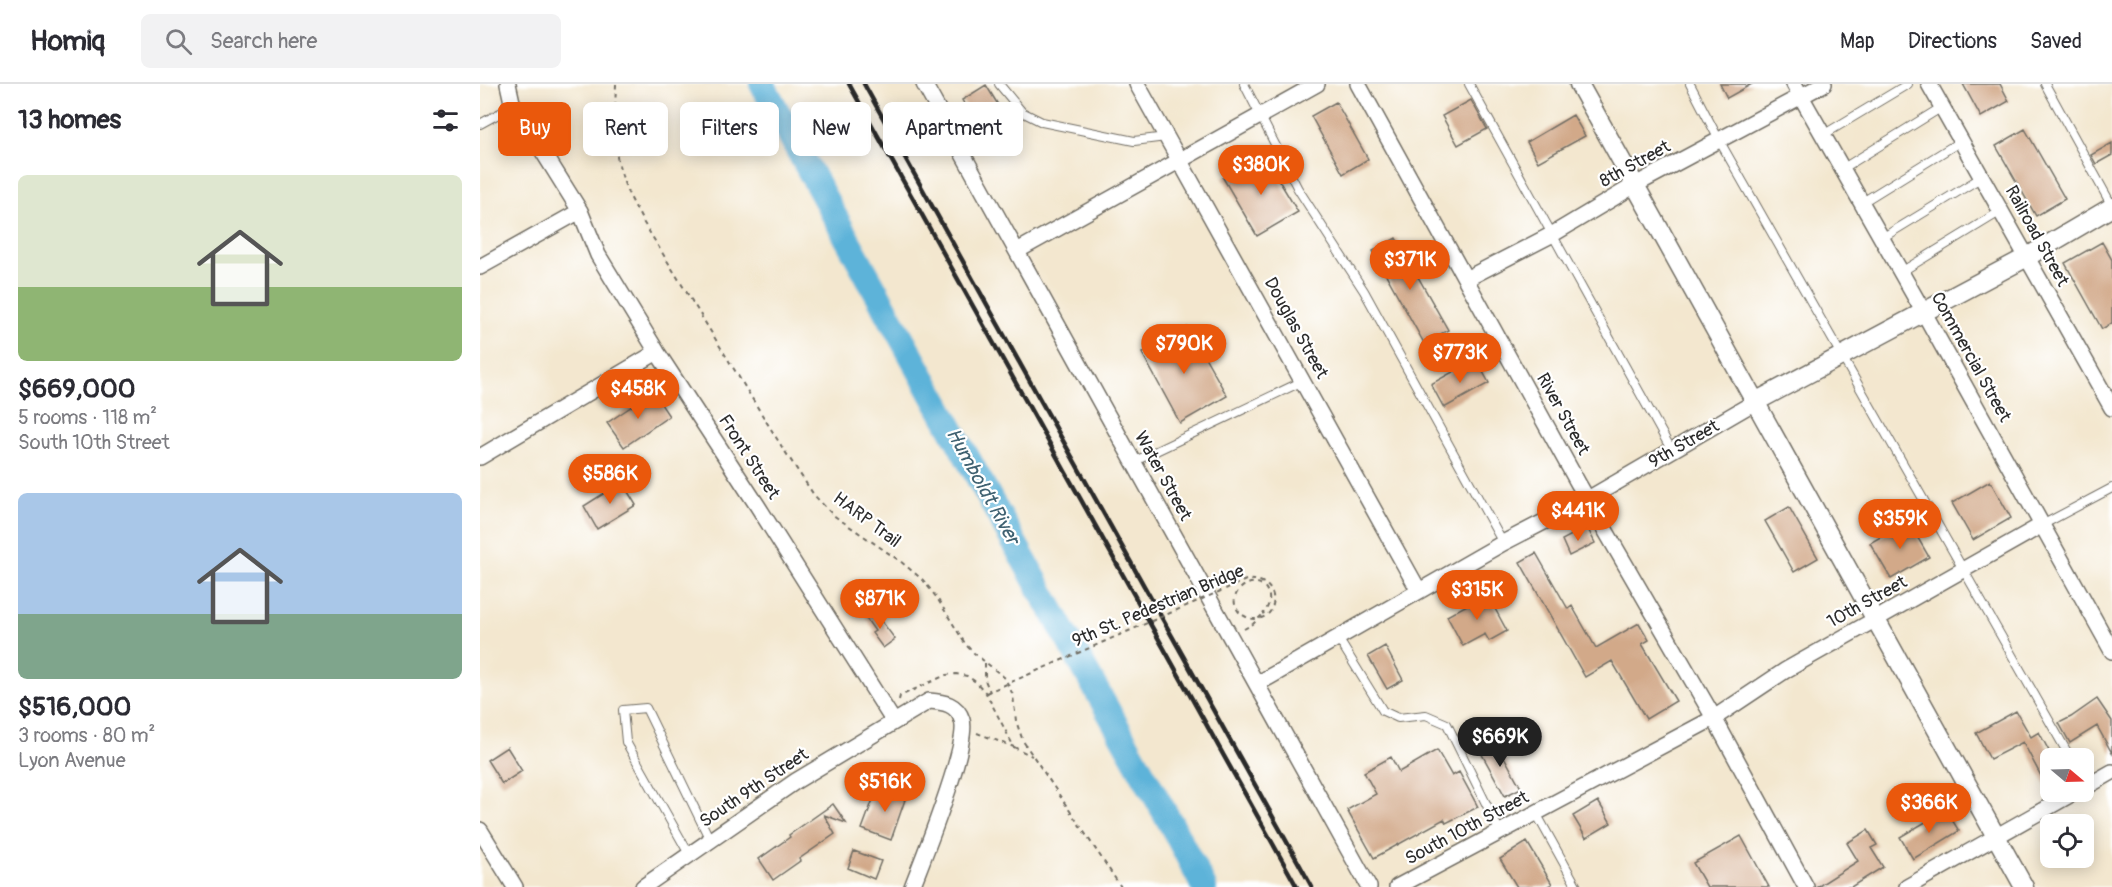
<!DOCTYPE html>
<meta charset="utf-8">
<style>
:root{--surface:#fff;--page:#f2f2f3;--text:#2b2b33;--muted:#7c7c81;--line:#e1e1e2;--accent:#ea580c}
body{margin:0;font-family:Pangolin,sans-serif;background:var(--page);color:var(--text);height:100vh;display:flex;flex-direction:column;font-size:22px;white-space:nowrap}
*{box-sizing:border-box;margin:0}
p{font-size:20px;color:var(--muted)}
.icon{flex:none;width:33px;height:33px;fill:none;stroke:currentColor;stroke-width:2;stroke-linecap:round;stroke-linejoin:round}
.map{position:relative;flex:1;overflow:hidden}
.side{display:flex;flex-direction:column;background:var(--surface);width:480px}
.side>*{flex:none}
.guide{position:absolute;left:18px;top:18px;width:570px;height:54px;display:flex;gap:12px}
.needle{width:39px;rotate:109deg}
.tools{position:absolute;left:1560px;top:664px;display:grid;gap:12px}
.tools a{display:grid;place-items:center;width:54px;height:54px;border-radius:9px;background:var(--surface);box-shadow:0 3px 15px #0003;font-size:30px}
.price{position:absolute;translate:-50% -51px;padding:0 14px;border-radius:21px;background:var(--accent);color:#fff;font-size:20px;line-height:39px;filter:drop-shadow(0 2px 3px #0008)}
.price::after{content:'';position:absolute;left:50%;top:36px;width:18px;height:14px;margin-left:-9px;background:inherit;clip-path:polygon(0 0,100% 0,50% 100%)}
.price.on{background:#222;color:#fff}
ul{padding:0;list-style:none}
li{display:grid;align-content:center;gap:12px;height:318px;padding:0 18px}
li span{display:grid;place-items:center;height:186px;border-radius:9px;color:#555}
li>.icon{margin-inline-start:auto}
span .icon{width:108px;height:108px;fill:#fffc;stroke-width:1}
li b{font-size:26px}
h2{display:flex;justify-content:space-between;align-items:center;height:72px;padding:0 18px;font-size:26px}
.chip{padding:0 21px;border-radius:9px;background:var(--surface);box-shadow:0 3px 15px #0003;font-size:21px;line-height:54px}
.chip.on{background:var(--accent);color:#fff}
header{display:flex;align-items:center;gap:36px;box-sizing:border-box;height:84px;padding:0 30px;background:var(--surface);border-bottom:2px solid var(--line)}
header strong{font-size:28px}
nav{display:flex;gap:33px;margin-inline-start:auto;font-size:21px}
.search{width:420px;height:54px;background:var(--page);display:flex;align-items:center;gap:15px;box-sizing:border-box;padding:0 21px;border-radius:9px;color:var(--muted);font-size:22px}
main{display:flex;flex:1;min-height:0}
.map>svg:first-child{display:block}
.lines{fill:none;stroke-linecap:round;stroke-linejoin:round}
.river{stroke:#5db3d9;stroke-width:26}
.building{fill:#d2a989}
.service-casing{stroke:#716d64;stroke-width:10}
.minor-casing{stroke:#716d64;stroke-width:18}
.tertiary-casing{stroke:#716d64;stroke-width:21}
.path{stroke:#716d64;stroke-width:2;stroke-dasharray:4.5 4.5;stroke-linecap:butt}
.service{stroke:#fff;stroke-width:8}
.minor{stroke:#fff;stroke-width:15}
.tertiary{stroke:#fff;stroke-width:18}
.rail{stroke:#2b2b2b;stroke-width:4.5}
.path-bridge{stroke:#716d64;stroke-width:2;stroke-dasharray:4.5 4.5;stroke-linecap:butt}
.labels{text-anchor:middle;dominant-baseline:central;stroke-width:4.5;stroke-linejoin:round;paint-order:stroke}
.street-label{font-size:18px;fill:#2b2b2b;stroke:#fff}
.water-label{font-size:20px;font-style:italic;fill:#3f6171;stroke:#fff}
</style>
<header>
<strong>Homiq</strong>
<div class="search"><svg class="icon" aria-label="search" viewBox="0 0 24 24"><circle cx="10" cy="10" r="6"/><path d="M15 15l6 6"/></svg>Search here</div>
<nav><a>Map</a><a>Directions</a><a>Saved</a></nav>
</header>
<main>
<section class="side">
<h2>13 homes<svg class="icon" aria-label="filters" viewBox="0 0 24 24"><path d="M4 7h16M4 17h16"/><circle cx="9" cy="7" r="2"/><circle cx="15" cy="17" r="2"/></svg></h2>
<ul>
<li><span style="background:linear-gradient(#dfe7d0 60%,#8fb573 0)"><svg class="icon" aria-label="home" viewBox="0 0 24 24"><path d="M3 11l9-7 9 7M6 9v11h12V9"/></svg></span><div><b>$669,000</b><p>5 rooms · 118 m²</p><p>South 10th Street</p></div></li>
<li><span style="background:linear-gradient(#a9c7e8 65%,#7fa58c 0)"><svg class="icon" aria-label="home" viewBox="0 0 24 24"><path d="M3 11l9-7 9 7M6 9v11h12V9"/></svg></span><div><b>$516,000</b><p>3 rooms · 80 m²</p><p>Lyon Avenue</p></div></li>
</ul>
</section>
<div class="map">
<svg width="1632" height="803" viewBox="0 0 1632 803">
<rect width="100%" height="100%" fill="#fff"/>
<filter id="ink" filterUnits="userSpaceOnUse"><feTurbulence type="fractalNoise" baseFrequency=".0167" numOctaves="2"/><feDisplacementMap in="SourceGraphic" scale="12" xChannelSelector="R" yChannelSelector="G"/><feConvolveMatrix kernelMatrix="1 2 1 2 8 2 1 2 1" color-interpolation-filters="sRGB"/></filter>
<filter id="wash" filterUnits="userSpaceOnUse"><feTurbulence type="fractalNoise" baseFrequency=".008" numOctaves="4" result="noise"/><feDisplacementMap in="SourceGraphic" scale="24" xChannelSelector="R" yChannelSelector="G"/><feGaussianBlur stdDeviation="1.35" result="paint"/><feColorMatrix in="noise" values="0 0 0 0 0 0 0 0 0 0 0 0 0 0 0 0 0 1.4 0 .05"/><feComposite in="paint" operator="in"/></filter>
<g filter="url(#wash)">
<rect width="100%" height="100%" fill="#f3e7cf"/>
<g class="lines">
<path class="river" d="M282,0L526,444L690,738L724,803"/>
</g>
<g id="blocks">
<path class="building" d="M1240,0H1272L1247,14Z
M1483,0H1520L1529,17L1501,33Z
M506,1L520,24L495,39L482,16Z
M991,16L1007,45L978,61L962,32Z
M856,18L888,75L863,90L831,32Z
M1093,31L1105,52L1058,78L1047,58Z
M1545,45L1585,115L1556,132L1516,62Z
M1632,59V71L1616,80L1611,71Z
M786,75L818,128L777,152L743,94L767,80L770,85Z
M916,154L968,246L944,259L893,167Z
M1622,158L1632,176V239L1622,245L1585,179Z
M708,243L747,312L700,339L662,269Z
M996,275L1009,299L964,324L951,300Z
M173,308L189,332L144,363L127,339Z
M1510,397L1531,434L1493,456L1472,419Z
M142,398L156,421L117,445L104,422Z
M1309,423L1338,474L1314,488L1285,437Z
M1428,437L1449,473L1411,495L1390,459Z
M1107,443L1115,459L1089,472L1082,456Z
M1056,469L1088,525L1092,522L1116,564L1159,539L1169,556L1162,560L1196,617L1166,635L1132,577L1105,593L1040,478Z
M1007,510L1027,547L1009,557L1005,550L983,562L967,532Z
M394,527L415,555L403,564L392,549L395,547L385,533Z
M905,562L923,596L907,605L888,572Z
M1617,615L1632,637V669L1617,642L1590,659L1579,639L1591,633Z
M1536,627L1551,653L1559,648L1570,669V709L1543,658L1510,675L1496,649Z
M1015,656L1041,704L1025,712L999,665Z
M27,663L42,687L22,700L7,676Z
M957,666L972,692L979,688L998,723L966,739L964,735L894,774L867,726L896,710L884,688L911,673L919,688Z
M406,702L427,710L411,756L382,745L395,710L402,712Z
M1118,717L1131,739L1106,754L1093,732Z
M353,720L366,739L344,731L355,750L319,775L320,777L293,796L279,775L310,753L309,751Z
M1466,726L1479,747L1433,775L1420,753Z
M1388,746L1397,761L1391,764L1403,783L1371,803H1337L1378,777L1367,759Z
M1261,752L1289,803H1227L1213,779Z
M1047,758L1072,800L1066,803H1037L1020,775Z
M374,767L401,777L394,795L368,784Z"/>
</g>
</g>
<g filter="url(#ink)">
<use href="#blocks" fill-opacity="0" stroke="#716d64" stroke-width="1.5"/>
<g class="lines">
<defs>
<path id="service" d="M519,0L542,28L562,38L654,57L686,53
M764,0L818,105L884,207L1023,459
M989,0L1192,367
M1210,0L1239,56L1591,675
M1565,0L1632,122
M0,40L22,28L32,18
M1343,51L1428,0
M1362,85L1462,23
M1381,119L1481,57
M1402,154L1502,93
M1421,188L1521,127
M653,378L823,297
M1562,441L1632,404
M858,554L903,627L918,634L946,631L967,640L1020,748
M1056,729L1097,803
M209,770L146,658L143,626L166,624L230,756"/>
<path id="minor" d="M28,0L32,18L100,127L118,171L177,268L277,421L414,638
M444,0L889,803
M657,0L939,507
M878,0L1098,399L1234,634L1326,803
M1314,0L1443,227L1632,567
M1449,0L1632,324
M537,167L837,0
M0,183L100,127
M986,195L1073,150L1155,101L1344,0
M0,373L177,268
M777,600L1023,459L1108,415L1275,318
M1604,704L1632,688
M0,746L35,803
M163,803L316,697L449,617C464,618 477,620 482,636C490,659 443,774 432,803
M917,803L1234,634L1306,586L1562,441
M1427,803L1595,708"/>
<path id="tertiary" d="M1099,0L1544,803
M1275,318L1547,173L1632,123"/>
</defs>
<use href="#service" class="service-casing"/>
<use href="#minor" class="minor-casing"/>
<use href="#tertiary" class="tertiary-casing"/>
<path class="path" d="M136,0L134,55L138,78L146,105L162,136L302,363L334,411L353,431L420,477L443,496L457,514L486,561L494,569L525,594L533,611L536,637L543,657L641,803
M764,545L773,540L783,530
M505,579V596L510,608
M419,616L420,612L466,591L476,590L487,592L496,598L506,609L534,663L552,672
M497,649L534,663"/>
<use href="#service" class="service"/>
<use href="#minor" class="minor"/>
<use href="#tertiary" class="tertiary"/>
<path class="rail" d="M369,0L817,803
M384,0L832,803"/>
<path class="path-bridge" d="M506,609L766,496C801,492 801,535 775,535C769,535 763,532 759,528C742,508 779,485 788,509C791,516 788,524 783,530"/>
</g>
</g>
<g class="labels">
<g class="street-label">
<text transform="translate(1155 80) rotate(-29)">8th Street</text>
<text transform="translate(1557 152) rotate(61)">Railroad Street</text>
<text transform="translate(816 244) rotate(61)">Douglas Street</text>
<text transform="translate(1491 273) rotate(61)">Commercial Street</text>
<text transform="translate(1083 330) rotate(61)">River Street</text>
<text transform="translate(1204 360) rotate(-30)">9th Street</text>
<text transform="translate(269 373) rotate(57)">Front Street</text>
<text transform="translate(683 392) rotate(61)">Water Street</text>
<text transform="translate(387 436) rotate(37)">HARP Trail</text>
<text transform="translate(1387 518) rotate(-29)">10th Street</text>
<text transform="translate(678 522) rotate(-23)">9th St. Pedestrian Bridge</text>
<text transform="translate(274 704) rotate(-34)">South 9th Street</text>
<text transform="translate(987 744) rotate(-28)">South 10th Street</text>
</g>
<g class="water-label">
<text transform="translate(503 402) rotate(61)">Humboldt River</text>
</g>
</g>
</svg>
<div class="tools">
<a><svg class="needle" viewBox="-14 -14 28 28"><path d="M0-13l5 13h-10z" fill="#e53935"/><path d="M0 13l5-13h-10z" fill="#7c7c81"/></svg></a>
<a><svg class="icon" aria-label="locate" viewBox="0 0 24 24"><circle cx="12" cy="12" r="6"/><path d="M12 2v4M12 18v4M2 12h4M18 12h4"/></svg></a>
</div>
<b class="price" style="left:781px;top:112px">$380K</b>
<b class="price" style="left:930px;top:207px">$371K</b>
<b class="price" style="left:704px;top:291px">$790K</b>
<b class="price" style="left:980px;top:300px">$773K</b>
<b class="price" style="left:158px;top:336px">$458K</b>
<b class="price" style="left:130px;top:421px">$586K</b>
<b class="price" style="left:1098px;top:458px">$441K</b>
<b class="price" style="left:1420px;top:466px">$359K</b>
<b class="price" style="left:997px;top:537px">$315K</b>
<b class="price" style="left:400px;top:546px">$871K</b>
<b class="price on" style="left:1020px;top:684px">$669K</b>
<b class="price" style="left:405px;top:729px">$516K</b>
<b class="price" style="left:1449px;top:750px">$366K</b>
<div class="guide">
<a class="chip on">Buy</a>
<a class="chip">Rent</a>
<a class="chip">Filters</a>
<a class="chip">New</a>
<a class="chip">Apartment</a>
</div>
</div>
</main>
